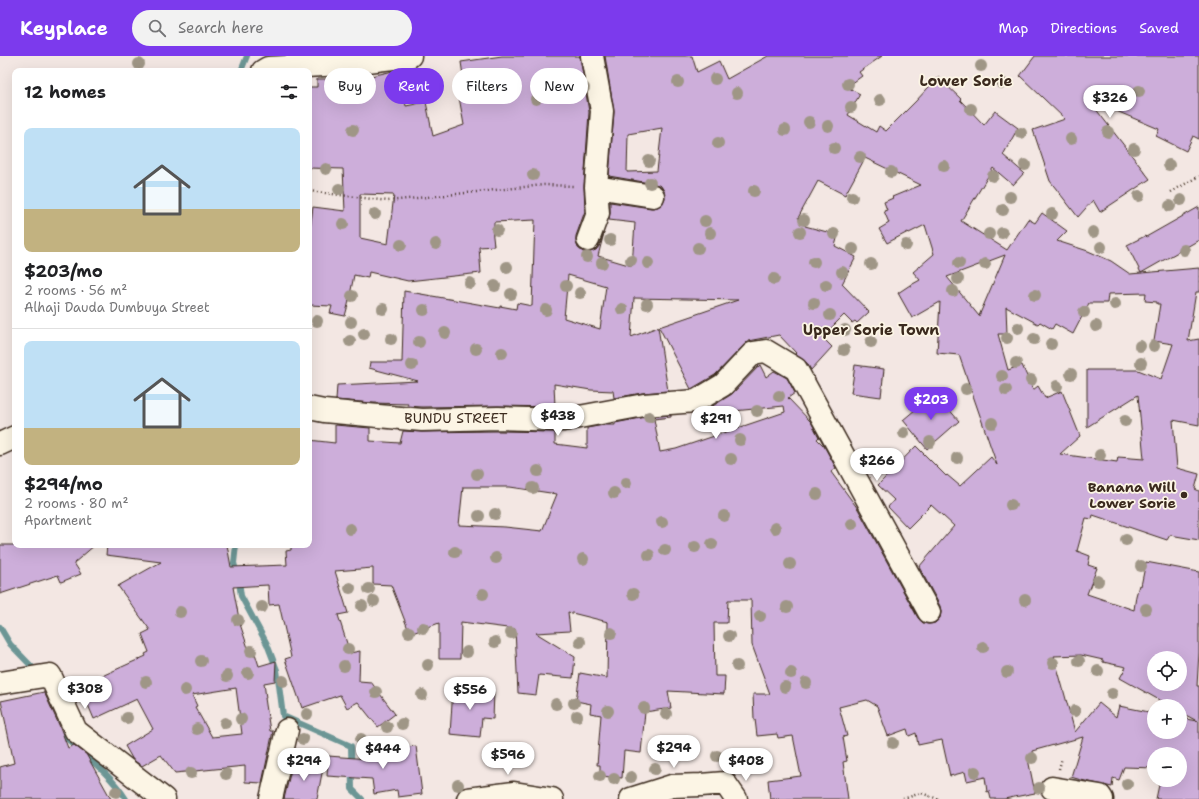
<!DOCTYPE html>
<meta charset="utf-8">
<style>
:root{--surface:#fff;--page:#f2f2f2;--text:#202124;--muted:#757577;--line:#e0e0e0;--accent:#7c3aed}
body{margin:0;font-family:"Shantell Sans",sans-serif;background:var(--page);color:var(--text);height:100vh;display:flex;flex-direction:column;font-size:15px;white-space:nowrap}
*{box-sizing:border-box;margin:0}
p{font-size:13px;color:var(--muted)}
.icon{flex:none;width:22px;height:22px;fill:none;stroke:currentColor;stroke-width:2;stroke-linecap:round;stroke-linejoin:round}
.map{position:relative;flex:1;overflow:hidden}
.drawer{position:absolute;left:12px;top:12px;width:300px;height:480px;display:flex;flex-direction:column;background:var(--surface);border-radius:8px;box-shadow:0 4px 16px #0002}
.drawer>*{flex:none}
.banner{position:absolute;left:324px;top:12px;width:380px;height:36px;display:flex;gap:8px}
.buttons{position:absolute;left:1147px;top:595px;display:grid;gap:8px}
.buttons a{display:grid;place-items:center;width:40px;height:40px;border-radius:50%;background:var(--surface);box-shadow:0 4px 16px #0002;font-size:20px}
.price{position:absolute;translate:-50% -34px;padding:0 9px;border-radius:14px;background:#fff;color:#222;font-size:13px;line-height:26px;filter:drop-shadow(0 1px 2px #0008)}
.price::after{content:'';position:absolute;left:50%;top:24px;width:12px;height:9px;margin-left:-6px;background:inherit;clip-path:polygon(0 0,100% 0,50% 100%)}
.price.active{background:var(--accent);color:#fff}
ul{padding:0;list-style:none}
li{display:grid;align-content:center;gap:8px;height:212px;padding:0 12px}
li+li{border-top:1px solid var(--line)}
li span{display:grid;place-items:center;height:124px;border-radius:8px;color:#555}
li>.icon{margin-inline-start:auto}
span .icon{width:72px;height:72px;fill:#fffc;stroke-width:1}
li b{font-size:17px}
h2{display:flex;justify-content:space-between;align-items:center;height:48px;padding:0 12px;font-size:17px}
.tag{padding:0 14px;border-radius:18px;background:var(--surface);box-shadow:0 4px 16px #0002;font-size:14px;line-height:36px}
.tag.active{background:var(--accent);color:#fff}
header{display:flex;align-items:center;gap:24px;box-sizing:border-box;height:56px;padding:0 20px;background:var(--accent);color:#fff}
header strong{font-size:19px}
nav{display:flex;gap:22px;margin-inline-start:auto;font-size:14px}
.search{width:280px;height:36px;background:var(--page);display:flex;align-items:center;gap:10px;box-sizing:border-box;padding:0 14px;border-radius:22px;color:var(--muted);font-size:15px}
.map>svg:first-child{display:block}
.lines{fill:none;stroke-linecap:round;stroke-linejoin:round}
.stream{stroke:#6c9695;stroke-width:6}
.building{fill:#cdaeda;stroke:#3b2a1e;fill-rule:evenodd}
.street-casing{stroke:#3b2a1e;stroke-width:25}
.path{stroke:#3b2a1e;stroke-width:2.5;stroke-dasharray:1 3;stroke-linecap:butt}
.street{stroke:#fcf5e5;stroke-width:22}
.tree{fill:#9f9686}
.poi-dot{fill:#3b2a1e;stroke:#fcf5e5;stroke-width:1.5}
.labels{text-anchor:middle;dominant-baseline:central;stroke-width:3.5;stroke-linejoin:round;paint-order:stroke}
.street-label{font-size:14px;fill:#3b2a1e;stroke:#fcf5e5}
.poi-label{font-size:14px;font-weight:bold;fill:#3b2a1e;stroke:#fcf5e5;text-anchor:end}
.neighbourhood-label{font-size:15px;font-weight:bold;fill:#3b2a1e;stroke:#fcf5e5}
</style>
<header>
<strong>Keyplace</strong>
<div class="search"><svg class="icon" aria-label="search" viewBox="0 0 24 24"><circle cx="10" cy="10" r="6"/><path d="M15 15l6 6"/></svg>Search here</div>
<nav><a>Map</a><a>Directions</a><a>Saved</a></nav>
</header>
<div class="map">
<svg width="1199" height="743" viewBox="0 0 1199 743">
<rect width="100%" height="100%" fill="#f3e7e3"/>
<filter id="ink" filterUnits="userSpaceOnUse"><feTurbulence type="fractalNoise" baseFrequency=".025" numOctaves="2"/><feDisplacementMap in="SourceGraphic" scale="8" xChannelSelector="R" yChannelSelector="G"/><feConvolveMatrix kernelMatrix="1 2 1 2 8 2 1 2 1" color-interpolation-filters="sRGB"/></filter>
<g filter="url(#ink)">
<g class="lines">
<path class="stream" d="M241,15L247,0
M236,489L234,507L239,525L241,540L267,588L277,614L283,660L351,690L352,733L362,743
M0,571L10,588L37,616
M70,672L63,679C84,698 111,719 126,743"/>
</g>
<path class="building" d="M502,0H580L589,56L584,130L585,155L576,180V186L578,192L583,196H590L596,194L600,189L604,177L598,200L632,210L635,167L609,164L610,156V146L651,152L658,151L662,148L665,142L664,135L661,130L655,128L609,120L614,56L605,0H692L697,16L719,5L727,23L768,0H882L859,16L862,20L847,31L860,38L848,59L876,76L879,70L886,75L916,45L938,21L961,43L960,44L984,69L995,55L1018,72L1003,99L1024,117L1013,129L993,112L961,165L1007,194L1028,163L1035,167L1042,157L1067,175L1057,185L1088,195L1111,205L1130,218L1199,212V236H1196L1188,285L1199,283V369L1173,364L1177,412L1199,418L1195,433L1199,435V484L1170,479L1167,484L1093,459L1092,463L1086,462L1077,495L1090,500L1088,509L1097,512L1087,538L1134,554L1136,540L1139,529L1141,530L1146,506L1199,516V596L1197,630H1199V743H1156L1160,724H1180V698H1154V712L1124,711L1119,724L1113,722L1112,731L1081,724L1071,721L1083,681L1032,695L1033,703H1028L1035,737L1004,743H991L989,735L987,736L985,721L967,725L965,716L950,720L942,684L918,689L916,677L909,680L907,673L888,680L877,650L867,644L839,651L847,680L843,681L847,705L843,706L848,743H770L768,724L801,720L793,680L778,682L777,678L757,680L755,663H754L753,638H770L752,589L751,544H728L727,567H714L715,620H725L724,638L668,635L671,652L645,656L641,697L624,695L622,722L600,720V709H597L601,659L590,657L591,648L576,645L580,617L607,622L608,566L568,556L570,575L536,577L575,601L573,622L539,619L536,639L518,637L515,573L461,566L460,603H439V567L410,578L391,529L373,528V512L335,515L348,557L338,559L350,597L360,595L359,625L371,626L395,658L378,671L358,646L347,652L340,639L302,652L285,603L291,601L279,548L269,549L268,529L233,531L240,568L248,592L253,591L259,610L276,605L275,625L264,627L266,642H265L270,675H273L262,727L245,726V710L175,717L161,699L142,710L133,704L125,690L153,673L137,643L94,663L80,630L146,600L145,598L149,596L142,578L150,574L118,530L161,506L106,499L107,489H227L231,511L287,509L286,495L291,494V489H309V384L335,387V369L370,372V385L400,387L403,375L422,376L498,375L555,376V388L587,392V372L604,369H615V367L646,361L671,359V361L654,363L660,396L676,393L785,356L784,350L704,358L703,356L732,338L760,309L766,321L774,315L787,322L795,337L788,342L811,366L819,381L817,383L824,390L836,412L831,416L858,453L918,562L923,567L929,568L935,567L940,562L941,556L940,550L919,511L954,470L931,449L908,472L888,451L894,444L878,429L916,390L946,420L947,419L960,430L991,401L997,409L959,299L937,297L940,246L912,262L898,237L910,229L912,230L911,229L920,224L913,216L934,198L925,169L909,177L908,176L887,187L879,173L889,167L884,155L887,154L884,146L893,142L892,141L921,129L865,102L845,139L818,125L798,162L807,164L805,170L838,179L835,190L856,201L842,228L869,256L857,267L855,265L852,267L844,259L822,281L832,291L811,314L807,307L795,298L796,297L779,279L748,285L715,319L691,333L659,271L738,244L634,242L631,281L658,271L668,335L642,337L614,342L613,335L591,334L554,328L555,351L498,350L422,351L407,350L408,348L373,347L336,344L337,329L418,325L369,312L370,306H402L404,235L500,252V250L516,253L517,247L532,250L535,164L494,166V172H492L494,190L479,191L481,217L408,225L369,216L368,222L354,219L348,249L345,260L330,257L332,250L309,249V182L313,151L345,155L343,113L309,112V31H317V23H357L398,14L406,50L426,46L433,80L464,69L459,41L466,40L461,6ZM662,72L657,115L627,116L628,78ZM360,138L394,139L388,188L360,182ZM1005,199L979,260L947,221ZM568,219L606,230L600,273L564,262ZM1146,237L1145,245L1157,246V248H1160L1154,285L1173,288L1161,323L1138,314H1087V371L1138,339L1144,403L1118,401L1117,406L1060,398L1080,380L1062,335L1045,342L1038,330L1033,334L1022,309L1008,314L998,278H1007L1006,251L1038,268L1040,266L1052,273L1055,268L1073,278L1089,247H1107L1108,238ZM463,431H510L557,438L542,475L505,471L459,469ZM1081,599L1103,604V606L1126,611L1120,622L1170,650H1180V656L1197,665L1180,662V676H1154V657L1119,650L1116,661L1099,647L1075,676L1054,600ZM1154,602H1180V628H1154ZM236,632L242,678L212,681L195,651L197,650L192,639Z
M1035,0H1199V83L1193,80L1186,95L1156,80L1159,73L1088,43L1150,123L1100,156L1093,144L1078,161L1050,125L1033,74L1065,63L1020,20Z
M1199,151V184L1141,217L1127,189L1145,180L1146,181Z
M855,309L884,313L881,341L851,337Z
M935,337L959,365L927,393L903,364Z
M0,489H95L74,507L81,518L61,526L58,519L0,538Z
M453,633L494,636L493,663L482,662L480,681L450,678Z
M44,636L60,671L68,692L74,689L86,698L111,743H0V711L14,707L1,645Z
M416,690L422,738L398,741L397,734L374,738L372,723L327,720L328,700L369,703L368,696Z
M293,705L323,712L317,743H284Z"/>
<g class="lines">
<defs>
<path id="street" d="M263,15L268,12L342,8L410,0
M596,131L653,140
M588,184L598,157L596,131L602,55L592,0
M309,352L324,355L422,364L498,362L563,364L644,349L696,345L723,329L753,297L766,295L796,313L929,556
M0,388L15,381
M0,627L50,619L76,675L164,743
M1052,732L1100,740L1102,743
M271,743L287,674
M468,743L514,737L552,743
M631,743L672,730L701,729L725,727L736,743"/>
</defs>
<use href="#street" class="street-casing"/>
<path class="path" d="M309,135L388,145L544,129L575,130
M1171,136L1199,120
M1059,713L1062,702
M903,743L921,737L938,743"/>
<use href="#street" class="street"/>
</g>
<g class="tree">
<circle cx="139" cy="8" r="6"/>
<circle cx="981" cy="10" r="6"/>
<circle cx="715" cy="23" r="6"/>
<circle cx="678" cy="26" r="6"/>
<circle cx="1002" cy="27" r="6"/>
<circle cx="848" cy="28" r="6"/>
<circle cx="584" cy="32" r="6"/>
<circle cx="1139" cy="35" r="6"/>
<circle cx="553" cy="37" r="6"/>
<circle cx="737" cy="37" r="6"/>
<circle cx="536" cy="43" r="6"/>
<circle cx="880" cy="44" r="6"/>
<circle cx="851" cy="51" r="6"/>
<circle cx="971" cy="53" r="6"/>
<circle cx="809" cy="66" r="6"/>
<circle cx="828" cy="70" r="6"/>
<circle cx="353" cy="74" r="6"/>
<circle cx="785" cy="74" r="6"/>
<circle cx="1108" cy="76" r="6"/>
<circle cx="1021" cy="77" r="6"/>
<circle cx="1071" cy="83" r="6"/>
<circle cx="718" cy="87" r="6"/>
<circle cx="834" cy="92" r="6"/>
<circle cx="1134" cy="93" r="6"/>
<circle cx="860" cy="101" r="6"/>
<circle cx="649" cy="105" r="6"/>
<circle cx="1025" cy="109" r="6"/>
<circle cx="1169" cy="109" r="6"/>
<circle cx="944" cy="110" r="6"/>
<circle cx="326" cy="113" r="6"/>
<circle cx="891" cy="116" r="6"/>
<circle cx="533" cy="119" r="6"/>
<circle cx="993" cy="120" r="6"/>
<circle cx="650" cy="127" r="6"/>
<circle cx="339" cy="133" r="6"/>
<circle cx="754" cy="135" r="6"/>
<circle cx="1139" cy="140" r="6"/>
<circle cx="852" cy="141" r="6"/>
<circle cx="1010" cy="141" r="6"/>
<circle cx="1181" cy="144" r="6"/>
<circle cx="1170" cy="150" r="6"/>
<circle cx="1003" cy="154" r="6"/>
<circle cx="375" cy="158" r="6"/>
<circle cx="1052" cy="158" r="6"/>
<circle cx="804" cy="164" r="6"/>
<circle cx="705" cy="165" r="6"/>
<circle cx="343" cy="168" r="6"/>
<circle cx="497" cy="174" r="6"/>
<circle cx="800" cy="176" r="6"/>
<circle cx="1093" cy="176" r="6"/>
<circle cx="710" cy="177" r="6"/>
<circle cx="1002" cy="177" r="6"/>
<circle cx="834" cy="178" r="6"/>
<circle cx="989" cy="178" r="6"/>
<circle cx="610" cy="184" r="6"/>
<circle cx="436" cy="188" r="6"/>
<circle cx="401" cy="189" r="6"/>
<circle cx="906" cy="189" r="6"/>
<circle cx="1101" cy="191" r="6"/>
<circle cx="698" cy="192" r="6"/>
<circle cx="853" cy="193" r="6"/>
<circle cx="1184" cy="194" r="6"/>
<circle cx="587" cy="201" r="6"/>
<circle cx="631" cy="204" r="6"/>
<circle cx="814" cy="206" r="6"/>
<circle cx="602" cy="207" r="6"/>
<circle cx="648" cy="207" r="6"/>
<circle cx="959" cy="207" r="6"/>
<circle cx="871" cy="208" r="6"/>
<circle cx="985" cy="208" r="6"/>
<circle cx="507" cy="211" r="6"/>
<circle cx="842" cy="216" r="6"/>
<circle cx="774" cy="223" r="6"/>
<circle cx="958" cy="223" r="6"/>
<circle cx="470" cy="227" r="6"/>
<circle cx="826" cy="229" r="6"/>
<circle cx="495" cy="230" r="6"/>
<circle cx="566" cy="230" r="6"/>
<circle cx="953" cy="235" r="6"/>
<circle cx="580" cy="237" r="6"/>
<circle cx="511" cy="238" r="6"/>
<circle cx="1035" cy="239" r="6"/>
<circle cx="352" cy="240" r="6"/>
<circle cx="814" cy="247" r="6"/>
<circle cx="647" cy="248" r="6"/>
<circle cx="1115" cy="248" r="6"/>
<circle cx="383" cy="253" r="6"/>
<circle cx="622" cy="253" r="6"/>
<circle cx="424" cy="254" r="6"/>
<circle cx="546" cy="254" r="6"/>
<circle cx="1084" cy="256" r="6"/>
<circle cx="830" cy="259" r="6"/>
<circle cx="317" cy="265" r="6"/>
<circle cx="351" cy="266" r="6"/>
<circle cx="1096" cy="270" r="6"/>
<circle cx="1018" cy="272" r="6"/>
<circle cx="845" cy="274" r="6"/>
<circle cx="819" cy="276" r="6"/>
<circle cx="445" cy="277" r="6"/>
<circle cx="364" cy="278" r="6"/>
<circle cx="1007" cy="282" r="6"/>
<circle cx="391" cy="283" r="6"/>
<circle cx="1034" cy="283" r="6"/>
<circle cx="350" cy="285" r="6"/>
<circle cx="419" cy="286" r="6"/>
<circle cx="871" cy="286" r="6"/>
<circle cx="1051" cy="288" r="6"/>
<circle cx="1140" cy="290" r="6"/>
<circle cx="1154" cy="290" r="6"/>
<circle cx="476" cy="293" r="6"/>
<circle cx="844" cy="294" r="6"/>
<circle cx="502" cy="297" r="6"/>
<circle cx="1016" cy="307" r="6"/>
<circle cx="1141" cy="307" r="6"/>
<circle cx="412" cy="309" r="6"/>
<circle cx="1071" cy="318" r="6"/>
<circle cx="1002" cy="320" r="6"/>
<circle cx="1031" cy="324" r="6"/>
<circle cx="1057" cy="330" r="6"/>
<circle cx="966" cy="333" r="6"/>
<circle cx="1006" cy="334" r="6"/>
<circle cx="779" cy="340" r="6"/>
<circle cx="757" cy="355" r="6"/>
<circle cx="649" cy="361" r="6"/>
<circle cx="1125" cy="365" r="6"/>
<circle cx="992" cy="367" r="6"/>
<circle cx="904" cy="377" r="6"/>
<circle cx="740" cy="384" r="6"/>
<circle cx="930" cy="386" r="6"/>
<circle cx="1100" cy="399" r="6"/>
<circle cx="957" cy="402" r="6"/>
<circle cx="731" cy="403" r="6"/>
<circle cx="538" cy="415" r="6"/>
<circle cx="477" cy="418" r="6"/>
<circle cx="626" cy="427" r="6"/>
<circle cx="533" cy="432" r="6"/>
<circle cx="614" cy="437" r="6"/>
<circle cx="817" cy="438" r="6"/>
<circle cx="1011" cy="449" r="6"/>
<circle cx="495" cy="458" r="6"/>
<circle cx="479" cy="460" r="6"/>
<circle cx="724" cy="460" r="6"/>
<circle cx="662" cy="466" r="6"/>
<circle cx="852" cy="468" r="6"/>
<circle cx="775" cy="472" r="6"/>
<circle cx="350" cy="473" r="6"/>
<circle cx="1126" cy="484" r="6"/>
<circle cx="712" cy="488" r="6"/>
<circle cx="695" cy="491" r="6"/>
<circle cx="665" cy="494" r="6"/>
<circle cx="455" cy="496" r="6"/>
<circle cx="649" cy="499" r="6"/>
<circle cx="496" cy="502" r="6"/>
<circle cx="583" cy="503" r="6"/>
<circle cx="790" cy="508" r="6"/>
<circle cx="1141" cy="510" r="6"/>
<circle cx="1098" cy="525" r="6"/>
<circle cx="350" cy="532" r="6"/>
<circle cx="369" cy="533" r="6"/>
<circle cx="483" cy="538" r="6"/>
<circle cx="633" cy="538" r="6"/>
<circle cx="1025" cy="544" r="6"/>
<circle cx="374" cy="545" r="6"/>
<circle cx="362" cy="550" r="6"/>
<circle cx="262" cy="551" r="6"/>
<circle cx="787" cy="551" r="6"/>
<circle cx="1146" cy="553" r="6"/>
<circle cx="180" cy="556" r="6"/>
<circle cx="760" cy="560" r="6"/>
<circle cx="238" cy="564" r="6"/>
<circle cx="423" cy="572" r="6"/>
<circle cx="409" cy="576" r="6"/>
<circle cx="511" cy="577" r="6"/>
<circle cx="611" cy="577" r="6"/>
<circle cx="729" cy="580" r="6"/>
<circle cx="495" cy="586" r="6"/>
<circle cx="580" cy="586" r="6"/>
<circle cx="983" cy="591" r="6"/>
<circle cx="348" cy="593" r="6"/>
<circle cx="251" cy="595" r="6"/>
<circle cx="467" cy="596" r="6"/>
<circle cx="201" cy="605" r="6"/>
<circle cx="1079" cy="605" r="6"/>
<circle cx="1053" cy="607" r="6"/>
<circle cx="428" cy="609" r="6"/>
<circle cx="344" cy="610" r="6"/>
<circle cx="737" cy="610" r="6"/>
<circle cx="1098" cy="615" r="6"/>
<circle cx="1007" cy="616" r="6"/>
<circle cx="248" cy="617" r="6"/>
<circle cx="791" cy="617" r="6"/>
<circle cx="227" cy="620" r="6"/>
<circle cx="283" cy="625" r="6"/>
<circle cx="146" cy="626" r="6"/>
<circle cx="806" cy="627" r="6"/>
<circle cx="785" cy="631" r="6"/>
<circle cx="185" cy="634" r="6"/>
<circle cx="376" cy="636" r="6"/>
<circle cx="1112" cy="638" r="6"/>
<circle cx="422" cy="639" r="6"/>
<circle cx="574" cy="647" r="6"/>
<circle cx="556" cy="648" r="6"/>
<circle cx="644" cy="652" r="6"/>
<circle cx="608" cy="655" r="6"/>
<circle cx="1075" cy="655" r="6"/>
<circle cx="307" cy="658" r="6"/>
<circle cx="666" cy="658" r="6"/>
<circle cx="577" cy="660" r="6"/>
<circle cx="127" cy="662" r="6"/>
<circle cx="241" cy="663" r="6"/>
<circle cx="225" cy="667" r="6"/>
<circle cx="402" cy="668" r="6"/>
<circle cx="387" cy="671" r="6"/>
<circle cx="197" cy="673" r="6"/>
<circle cx="303" cy="683" r="6"/>
<circle cx="361" cy="683" r="6"/>
<circle cx="893" cy="687" r="6"/>
<circle cx="717" cy="700" r="6"/>
<circle cx="1032" cy="702" r="6"/>
<circle cx="655" cy="713" r="6"/>
<circle cx="975" cy="716" r="6"/>
<circle cx="191" cy="717" r="6"/>
<circle cx="226" cy="718" r="6"/>
<circle cx="600" cy="720" r="6"/>
<circle cx="631" cy="721" r="6"/>
<circle cx="614" cy="723" r="6"/>
<circle cx="1127" cy="728" r="6"/>
<circle cx="458" cy="729" r="6"/>
<circle cx="1039" cy="732" r="6"/>
<circle cx="116" cy="736" r="6"/>
</g>
</g>
<circle class="poi-dot" cx="1184" cy="439" r="4"/>
<g class="labels">
<g class="street-label">
<text x="456" y="362">BUNDU STREET</text>
</g>
<g class="poi-label">
<text x="1176" y="431">Banana Will<tspan x="1176" dy="16">Lower Sorie</tspan></text>
</g>
<g class="neighbourhood-label">
<text x="966" y="25">Lower Sorie</text>
<text x="871" y="274">Upper Sorie Town</text>
</g>
</g>
</svg>
<div class="buttons">
<a><svg class="icon" aria-label="locate" viewBox="0 0 24 24"><circle cx="12" cy="12" r="6"/><path d="M12 2v4M12 18v4M2 12h4M18 12h4"/></svg></a>
<a>+</a>
<a>−</a>
</div>
<b class="price" style="left:1110px;top:63px">$326</b>
<b class="price active" style="left:931px;top:365px">$203</b>
<b class="price" style="left:558px;top:381px">$438</b>
<b class="price" style="left:716px;top:384px">$291</b>
<b class="price" style="left:877px;top:426px">$266</b>
<b class="price" style="left:85px;top:654px">$308</b>
<b class="price" style="left:470px;top:655px">$556</b>
<b class="price" style="left:674px;top:713px">$294</b>
<b class="price" style="left:383px;top:714px">$444</b>
<b class="price" style="left:508px;top:720px">$596</b>
<b class="price" style="left:304px;top:726px">$294</b>
<b class="price" style="left:746px;top:726px">$408</b>
<div class="banner">
<a class="tag">Buy</a>
<a class="tag active">Rent</a>
<a class="tag">Filters</a>
<a class="tag">New</a>
</div>
<section class="drawer">
<h2>12 homes<svg class="icon" aria-label="filters" viewBox="0 0 24 24"><path d="M4 7h16M4 17h16"/><circle cx="9" cy="7" r="2"/><circle cx="15" cy="17" r="2"/></svg></h2>
<ul>
<li><span style="background:linear-gradient(#bfe0f5 65%,#c2b280 0)"><svg class="icon" aria-label="home" viewBox="0 0 24 24"><path d="M3 11l9-7 9 7M6 9v11h12V9"/></svg></span><div><b>$203/mo</b><p>2 rooms · 56 m²</p><p>Alhaji Dauda Dumbuya Street</p></div></li>
<li><span style="background:linear-gradient(#bfe0f5 70%,#c2b280 0)"><svg class="icon" aria-label="home" viewBox="0 0 24 24"><path d="M3 11l9-7 9 7M6 9v11h12V9"/></svg></span><div><b>$294/mo</b><p>2 rooms · 80 m²</p><p>Apartment</p></div></li>
</ul>
</section>
</div>
